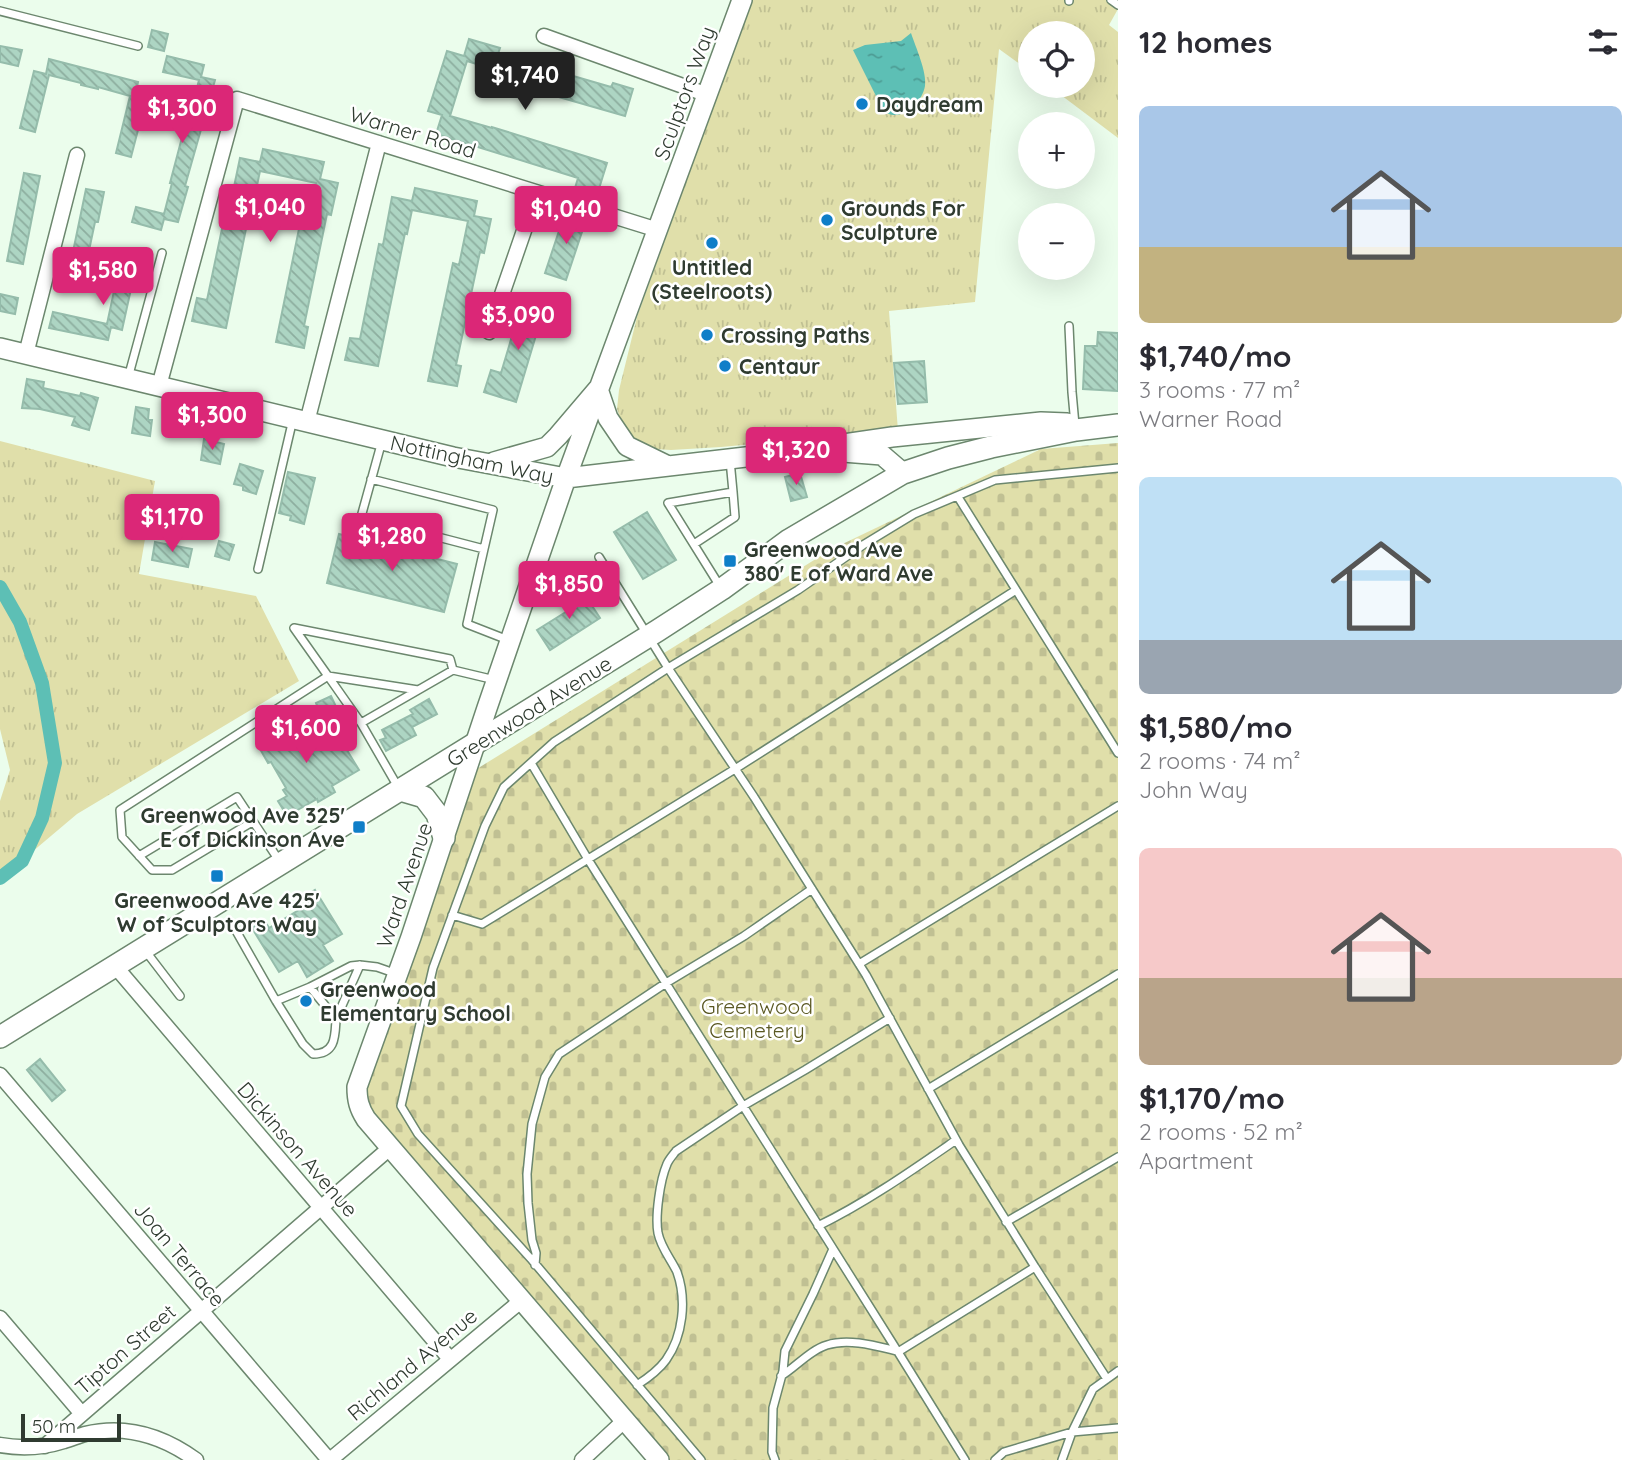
<!DOCTYPE html>
<meta charset="utf-8">
<style>
:root{--surface:#fff;--page:#f2f2f3;--text:#2b2b33;--muted:#7c7c81;--accent:#db2777}
body{margin:0;font-family:Quicksand,sans-serif;background:var(--page);color:var(--text);height:100vh;display:flex;flex-direction:column;font-size:26px;white-space:nowrap}
*{box-sizing:border-box;margin:0}
p{font-size:23px;color:var(--muted)}
.icon{flex:none;width:38px;height:38px;fill:none;stroke:currentColor;stroke-width:2;stroke-linecap:round;stroke-linejoin:round}
.map{position:relative;flex:1;overflow:hidden}
.panel{display:flex;flex-direction:column;background:var(--surface);width:525px}
.panel>*{flex:none}
.buttons{position:absolute;left:1018px;top:21px;display:grid;gap:14px}
.buttons a{display:grid;place-items:center;width:77px;height:77px;border-radius:50%;background:var(--surface);box-shadow:0 7px 28px #0002;font-size:35px}
.scale{position:absolute;left:21px;bottom:18px;width:100px;box-sizing:border-box;padding-left:7px;border:4px solid #2f3b30;border-top:0;font-size:19px;line-height:24px;white-space:nowrap;color:#2f3b30;-webkit-text-stroke:5px #fff;paint-order:stroke}
.price{position:absolute;translate:-50% -60px;padding:0 16px;border-radius:7px;background:var(--accent);color:#fff;font-size:23px;line-height:46px;filter:drop-shadow(0 2px 4px #0008)}
.price::after{content:'';position:absolute;left:50%;top:42px;width:21px;height:16px;margin-left:-10px;background:inherit;clip-path:polygon(0 0,100% 0,50% 100%)}
.price.on{background:#222;color:#fff}
ul{padding:0;list-style:none}
li{display:grid;align-content:center;gap:14px;height:371px;padding:0 21px}
li span{display:grid;place-items:center;height:217px;border-radius:10px;color:#555}
li>.icon{margin-inline-start:auto}
span .icon{width:126px;height:126px;fill:#fffc;stroke-width:1}
li b{font-size:30px}
h2{display:flex;justify-content:space-between;align-items:center;height:84px;padding:0 21px;font-size:30px}
main{display:flex;flex:1;min-height:0}
.map>svg:first-child{display:block}
.cemetery{fill:url(#cemetery-stones)}
.park{fill:url(#park-tufts)}
.water{fill:url(#water-ripples)}
.lines{fill:none;stroke-linecap:round;stroke-linejoin:round}
.canal{stroke:#5dbfb5;stroke-width:14}
.building{fill:url(#building-back-hatch);stroke:#95bcab;stroke-width:2}
.lane-casing{stroke:#6c876e;stroke-width:10}
.street-casing{stroke:#6c876e;stroke-width:17}
.secondary-casing{stroke:#6c876e;stroke-width:22}
.primary-casing{stroke:#6c876e;stroke-width:24}
.lane{stroke:#fff;stroke-width:7}
.street{stroke:#fff;stroke-width:14}
.secondary{stroke:#fff;stroke-width:19}
.primary{stroke:#fff;stroke-width:21}
.poi-dot{fill:#0f7ec8;stroke:#fff;stroke-width:2.5}
.labels{text-anchor:middle;dominant-baseline:central;stroke-width:5;stroke-linejoin:round;paint-order:stroke}
.street-label{font-size:21px;fill:#2f3b30;stroke:#fff}
.poi-label{font-size:21px;font-weight:bold;fill:#2f3b30;stroke:#fff;text-anchor:start}
.park-label{font-size:21px;fill:#5a5822;stroke:#fff}
</style>
<main>
<div class="map">
<svg width="1118" height="1460" viewBox="0 0 1118 1460">
<defs>
<pattern id="cemetery-stones" width="16" height="16" patternUnits="userSpaceOnUse" patternTransform="scale(1.75)"><rect width="16" height="16" fill="#e0dfaa"/><path d="M2 7V4a2 2 0 0 1 4 0v3zM10 15v-3a2 2 0 0 1 4 0v3z" fill="#c0c093"/></pattern>
<pattern id="park-tufts" width="24" height="20" patternUnits="userSpaceOnUse" patternTransform="scale(1.75)"><rect width="24" height="20" fill="#e0dfaa"/><path d="M3 7l-1-3M5 7V3M7 7l1-3M15 17l-1-3M17 17v-4M19 17l1-3" fill="none" stroke="#c0c093"/></pattern>
<pattern id="water-ripples" width="26" height="14" patternUnits="userSpaceOnUse" patternTransform="scale(1.75)"><rect width="26" height="14" fill="#5dbfb5"/><path d="M2 4q2-2 4 0t4 0M15 11q2-2 4 0t4 0" fill="none" stroke="#4d9c94"/></pattern>
<pattern id="building-back-hatch" width="6" height="6" patternUnits="userSpaceOnUse" patternTransform="scale(1.75)"><rect width="6" height="6" fill="#add5c3"/><path d="M-1 5l2 2M0 0l6 6M5-1l2 2" fill="none" stroke="#8dae9f"/></pattern>
</defs>
<rect width="100%" height="100%" fill="#ebfdec"/>
<path class="cemetery" d="M1118,443V1460H658L351,1094L459,780L832,549L1041,449Z"/>
<path class="park" d="M752,0H1118V9L1109,25L1118,32V138L1049,86H1083V33H1031V72L999,49L975,302L889,311L898,431L721,447L671,450L655,449L634,440L624,428L617,409L619,390L637,317Z
M0,441L155,481L139,574L256,596L299,681L77,814L0,879V801L10,770L0,729Z"/>
<path class="water" d="M911,33C916,48 927,72 925,86C921,110 885,131 877,98L853,50L865,45L901,41Z"/>
<g class="lines">
<path class="canal" d="M0,587L20,622L42,683L55,763L42,818L22,861L0,878"/>
</g>
<path class="building" d="M152,30L168,34L164,51L148,47Z
M469,39L500,48L498,54L611,87L613,83L633,89L625,116L510,83L512,75L467,61L450,116L492,128V127L607,163L597,195L575,188L578,178L436,134L442,115L428,111L447,51L464,56Z
M0,46L22,50L18,66L0,62Z
M167,56L204,65L201,77L215,80L185,186L188,187L178,222L164,219L161,230L132,222L136,207L164,214L172,183H170L189,111L191,112L199,80L163,72Z
M49,59L138,82L135,97L146,99L131,157L116,153L130,96L98,87V89L81,85V83L49,75L35,132L20,128L34,71L46,74Z
M263,149L324,162L320,179L338,183L331,215L327,214L304,326L308,327L304,348L276,342L300,224L306,225L316,183L260,171L255,195L253,194L226,328L192,321L197,298L207,300L227,205L230,206L240,158L260,162Z
M24,173L40,176L23,264L7,261Z
M415,188L477,201L474,216L491,219L484,253L480,252L456,365L461,366L457,386L428,381L453,263L459,265L468,221L412,210L407,234L405,233L378,366L345,360L350,338L360,339L379,244L383,245L392,197L412,201Z
M86,189L104,192L98,222H95L83,279L68,276Z
M565,213L586,220L566,280L545,273Z
M122,254L138,257L122,330L111,327L108,340L49,328L53,312L107,324Z
M0,294L18,298L15,314L0,311Z
M524,296L546,302L516,402L484,392L491,370L501,373Z
M1098,332L1118,333V391L1083,389L1085,346H1097Z
M924,361L927,402L898,404L894,363Z
M27,379L44,382L43,388L80,396L81,393L98,398L89,430L72,425L75,417L40,409L22,408Z
M136,407L149,409L148,420H152L150,436L132,433Z
M204,439L224,444L220,464L201,460Z
M240,464L263,471L256,494L243,490V486L234,484Z
M288,472L315,478L304,524L290,520L291,516L279,513Z
M800,473L807,497L791,501L785,477Z
M647,512L676,560L643,579L614,532Z
M339,534L457,564L444,612L327,583Z
M219,541L234,545L229,560L215,556Z
M155,542L192,549L188,567L152,560Z
M581,589L600,618L550,650L537,630L569,610L563,600Z
M331,696L338,711L322,718L316,703Z
M429,699L437,714L412,727L416,735L386,751L380,740L386,738L382,730L413,714L410,710Z
M283,721L288,731L294,728L303,745L333,727L359,770L332,786L335,792L318,802L317,799L287,816L278,801L287,796L283,790L286,788L271,762L268,763L260,749L266,746L259,734Z
M315,890L342,934L323,945L333,961L307,977L298,961L279,972L252,928L265,921L269,928L307,905L302,898Z
M40,1059L65,1090L52,1101L27,1070Z"/>
<g class="lines">
<defs>
<path id="lane" d="M1111,0L1118,5
M1069,1V0
M0,11L138,46
M1069,326L1072,392L1075,425
M128,378L162,253
M382,441L361,517L484,549L467,624L508,640
M371,479L493,510L484,549
M958,497L1118,753
M694,544L735,517L733,492
M599,557L668,668L754,797L866,975L959,1145L1035,1267
M258,569L293,419
M721,588L668,503L733,492L730,460
M418,690L328,676L294,628L450,659L453,670
M361,723L453,670L495,680
M531,763L589,861L898,1352
M252,822L172,870H152L122,837L120,810L328,676L361,723L398,787
M139,856L237,797L280,862
M452,915L482,924L735,769L1016,590
M235,929L276,1001L310,987L351,966L360,965L377,967L397,974
M144,949L180,996
M859,964L1118,806
M310,987L336,1019L360,965
M276,1001L303,1044L313,1054C336,1054 335,1036 336,1019
M928,1089L1118,974
M1006,1222L1118,1157
M818,1226C867,1202 911,1171 956,1140
M535,1265L536,1253L532,1240L528,1203L527,1174L532,1124L545,1077L559,1054L666,983L744,936L812,889
M781,1376C796,1367 810,1350 827,1345C849,1338 876,1346 897,1351
M637,1385C648,1378 658,1371 666,1360C683,1336 687,1300 677,1272C671,1259 661,1248 658,1233C655,1216 660,1180 667,1164C669,1159 673,1155 676,1151L743,1106L805,1070L890,1018
M701,1460L532,1260L418,1134L401,1106L433,968L485,826L504,787L554,742L668,668L798,590L863,545L914,514L995,480L1118,468
M775,1460L772,1452L773,1408L783,1371L785,1351L813,1294L833,1249
M965,1460L898,1352L1035,1267L1107,1379
M995,1460L1004,1452L1072,1432L1118,1428
M1062,1460L1072,1432L1093,1389L1118,1371"/>
<path id="street" d="M544,36L708,95
M489,332L537,193
M26,354L77,155
M159,386L237,99L658,230
M307,422L379,143
M115,966L450,1359
M0,1075L329,1460
M0,1318L82,1414
M0,1445C22,1449 42,1448 64,1441C71,1439 78,1436 85,1434C126,1424 163,1436 196,1460
M45,1446L391,1147
M330,1460L522,1300
M582,1460L625,1420"/>
<path id="secondary" d="M0,348L453,457L566,478L789,452L892,437L1041,422L1067,423L1076,430
M843,452L882,455L903,473
M494,462L547,447L558,436L598,389L608,418L627,446L668,466
M659,1460L366,1119C359,1108 357,1100 357,1087L411,937L487,708L566,478L742,0"/>
<path id="primary" d="M400,790L424,797L437,814L444,838
M0,1037L657,631L722,589L789,540L903,473L948,458L991,447L1076,430L1118,425"/>
</defs>
<use href="#lane" class="lane-casing"/>
<use href="#street" class="street-casing"/>
<use href="#secondary" class="secondary-casing"/>
<use href="#primary" class="primary-casing"/>
<use href="#lane" class="lane"/>
<use href="#street" class="street"/>
<use href="#secondary" class="secondary"/>
<use href="#primary" class="primary"/>
</g>
<g class="poi-dot">
<circle cx="862" cy="104" r="7"/>
<circle cx="827" cy="220" r="7"/>
<circle cx="712" cy="243" r="7"/>
<circle cx="707" cy="335" r="7"/>
<circle cx="725" cy="366" r="7"/>
<rect x="723" y="554" width="14" height="14" rx="3.5"/>
<rect x="352" y="820" width="14" height="14" rx="3.5"/>
<rect x="210" y="869" width="14" height="14" rx="3.5"/>
<circle cx="306" cy="1001" r="7"/>
</g>
<g class="labels">
<g class="street-label">
<text transform="translate(684 93) rotate(-70)">Sculptors Way</text>
<text transform="translate(413 132) rotate(17)">Warner Road</text>
<text transform="translate(472 459) rotate(12)">Nottingham Way</text>
<text transform="translate(529 711) rotate(-32)">Greenwood Avenue</text>
<text transform="translate(404 885) rotate(-71)">Ward Avenue</text>
<text transform="translate(298 1149) rotate(49)">Dickinson Avenue</text>
<text transform="translate(180 1254) rotate(50)">Joan Terrace</text>
<text transform="translate(125 1349) rotate(-41)">Tipton Street</text>
<text transform="translate(412 1364) rotate(-40)">Richland Avenue</text>
</g>
<g class="poi-label">
<text x="876" y="104">Daydream</text>
<text x="841" y="208">Grounds For<tspan x="841" dy="24">Sculpture</tspan></text>
<text x="712" y="267" text-anchor="middle">Untitled<tspan x="712" dy="24">(Steelroots)</tspan></text>
<text x="721" y="335">Crossing Paths</text>
<text x="739" y="366">Centaur</text>
<text x="744" y="549">Greenwood Ave<tspan x="744" dy="24">380' E of Ward Ave</tspan></text>
<text x="345" y="815" text-anchor="end">Greenwood Ave 325'<tspan x="345" dy="24">E of Dickinson Ave</tspan></text>
<text x="217" y="900" text-anchor="middle">Greenwood Ave 425'<tspan x="217" dy="24">W of Sculptors Way</tspan></text>
<text x="320" y="989">Greenwood<tspan x="320" dy="24">Elementary School</tspan></text>
</g>
<g class="park-label">
<text x="757" y="1006">Greenwood<tspan x="757" dy="24">Cemetery</tspan></text>
</g>
</g>
</svg>
<div class="buttons">
<a><svg class="icon" aria-label="locate" viewBox="0 0 24 24"><circle cx="12" cy="12" r="6"/><path d="M12 2v4M12 18v4M2 12h4M18 12h4"/></svg></a>
<a>+</a>
<a>−</a>
</div>
<div class="scale">50 m</div>
<b class="price on" style="left:525px;top:112px">$1,740</b>
<b class="price" style="left:182px;top:145px">$1,300</b>
<b class="price" style="left:270px;top:244px">$1,040</b>
<b class="price" style="left:566px;top:246px">$1,040</b>
<b class="price" style="left:103px;top:307px">$1,580</b>
<b class="price" style="left:518px;top:352px">$3,090</b>
<b class="price" style="left:212px;top:452px">$1,300</b>
<b class="price" style="left:796px;top:487px">$1,320</b>
<b class="price" style="left:172px;top:554px">$1,170</b>
<b class="price" style="left:392px;top:573px">$1,280</b>
<b class="price" style="left:569px;top:621px">$1,850</b>
<b class="price" style="left:306px;top:765px">$1,600</b>
</div>
<section class="panel">
<h2>12 homes<svg class="icon" aria-label="filters" viewBox="0 0 24 24"><path d="M4 7h16M4 17h16"/><circle cx="9" cy="7" r="2"/><circle cx="15" cy="17" r="2"/></svg></h2>
<ul>
<li><span style="background:linear-gradient(#a9c7e8 65%,#c2b280 0)"><svg class="icon" aria-label="home" viewBox="0 0 24 24"><path d="M3 11l9-7 9 7M6 9v11h12V9"/></svg></span><div><b>$1,740/mo</b><p>3 rooms · 77 m²</p><p>Warner Road</p></div></li>
<li><span style="background:linear-gradient(#bfe0f5 75%,#9aa5b1 0)"><svg class="icon" aria-label="home" viewBox="0 0 24 24"><path d="M3 11l9-7 9 7M6 9v11h12V9"/></svg></span><div><b>$1,580/mo</b><p>2 rooms · 74 m²</p><p>John Way</p></div></li>
<li><span style="background:linear-gradient(#f6c9c9 60%,#b9a48a 0)"><svg class="icon" aria-label="home" viewBox="0 0 24 24"><path d="M3 11l9-7 9 7M6 9v11h12V9"/></svg></span><div><b>$1,170/mo</b><p>2 rooms · 52 m²</p><p>Apartment</p></div></li>
</ul>
</section>
</main>
